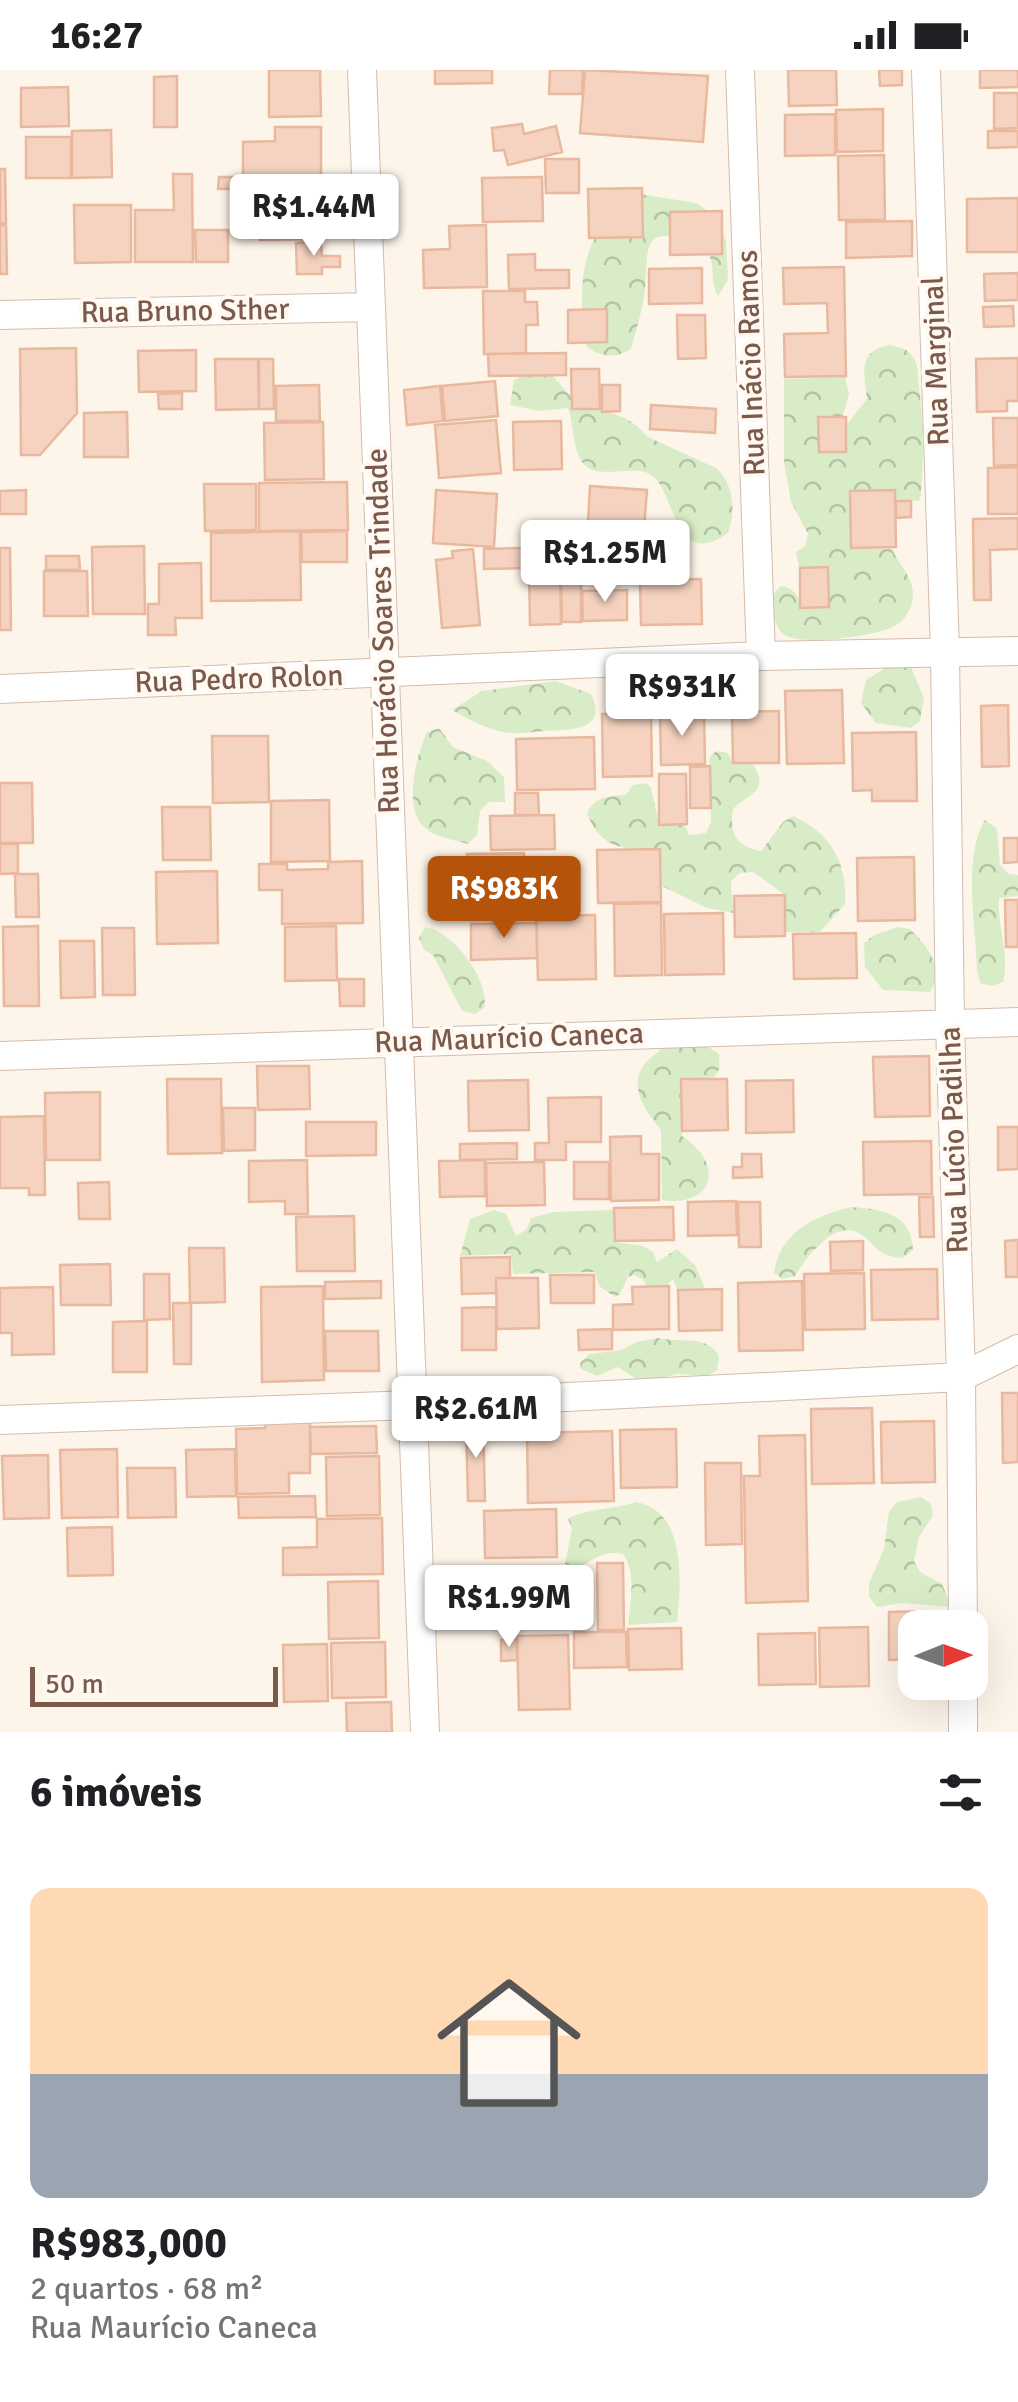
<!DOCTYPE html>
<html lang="pt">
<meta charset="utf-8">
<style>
:root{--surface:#fff;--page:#f2f2f2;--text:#202124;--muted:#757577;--accent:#b45309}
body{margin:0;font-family:Signika,sans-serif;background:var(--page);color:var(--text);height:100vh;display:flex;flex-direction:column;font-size:38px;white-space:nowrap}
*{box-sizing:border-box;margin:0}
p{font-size:32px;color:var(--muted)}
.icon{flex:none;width:55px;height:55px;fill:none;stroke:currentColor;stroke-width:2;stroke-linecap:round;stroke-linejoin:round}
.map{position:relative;height:1662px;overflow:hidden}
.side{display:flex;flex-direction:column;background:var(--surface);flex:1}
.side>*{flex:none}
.needle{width:65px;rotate:89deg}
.buttons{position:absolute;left:898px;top:1540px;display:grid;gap:20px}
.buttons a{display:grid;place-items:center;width:90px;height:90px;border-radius:20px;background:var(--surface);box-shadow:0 10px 40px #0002;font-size:50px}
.scale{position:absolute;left:30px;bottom:25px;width:248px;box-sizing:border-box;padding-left:10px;border:5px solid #7b5a4b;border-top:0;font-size:28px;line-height:35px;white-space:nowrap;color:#7b5a4b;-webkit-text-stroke:8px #fff9f2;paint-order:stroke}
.price{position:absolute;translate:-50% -85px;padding:0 22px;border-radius:10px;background:#fff;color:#222;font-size:32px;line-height:65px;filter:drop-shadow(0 2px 5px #0008)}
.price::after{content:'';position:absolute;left:50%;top:60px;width:30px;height:22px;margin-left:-15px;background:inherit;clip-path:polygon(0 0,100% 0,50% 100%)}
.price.on{background:var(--accent);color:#fff}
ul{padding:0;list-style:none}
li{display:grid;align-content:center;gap:20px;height:530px;padding:0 30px}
li span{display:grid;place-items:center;height:310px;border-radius:20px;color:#555}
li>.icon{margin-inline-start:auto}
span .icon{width:180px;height:180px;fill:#fffc;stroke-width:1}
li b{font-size:42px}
h2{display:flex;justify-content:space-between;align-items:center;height:120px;padding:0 30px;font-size:42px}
.status{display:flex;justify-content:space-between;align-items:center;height:70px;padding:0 50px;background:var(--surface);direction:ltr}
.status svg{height:28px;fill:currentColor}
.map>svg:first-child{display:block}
.forest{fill:url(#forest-crowns)}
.building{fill:#f5d3c0;stroke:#e8b89f;stroke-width:2.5}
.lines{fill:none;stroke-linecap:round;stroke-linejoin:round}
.street-casing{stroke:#d2bcae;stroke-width:30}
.street{stroke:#fff;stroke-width:28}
.labels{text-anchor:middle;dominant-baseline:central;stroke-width:8;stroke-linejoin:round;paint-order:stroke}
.street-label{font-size:30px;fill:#7b5a4b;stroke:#fff9f2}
</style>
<div class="status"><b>16:27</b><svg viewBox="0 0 49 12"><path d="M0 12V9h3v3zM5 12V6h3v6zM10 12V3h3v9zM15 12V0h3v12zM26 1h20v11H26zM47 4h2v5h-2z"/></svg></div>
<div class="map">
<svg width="1018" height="1662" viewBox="0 0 1018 1662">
<defs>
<pattern id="forest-crowns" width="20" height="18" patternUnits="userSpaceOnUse" patternTransform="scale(2.5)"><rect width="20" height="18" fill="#d8edc7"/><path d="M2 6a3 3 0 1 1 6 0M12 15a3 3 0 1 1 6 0" fill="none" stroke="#b4c3a4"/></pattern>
</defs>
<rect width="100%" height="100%" fill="#fef5ea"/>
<path class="forest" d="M634,123L696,133L717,147L726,171L728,210L718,226C709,212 716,191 707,183C703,178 692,175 686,172C640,151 648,189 645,219C643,239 636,260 631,279C616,289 601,287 587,277C582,262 582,247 582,231C582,178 596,158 634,123Z
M890,275C905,278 912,281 917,295L924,367L921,425L919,431H896L895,419L850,420L851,478L892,479C899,495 915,509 913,528C911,541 903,553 891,558C871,566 801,577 783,564C778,559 774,550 772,543C769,532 772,524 781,516C794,518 799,526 801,538H828V497H799L796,482L805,476L808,464L791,432L784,392V309L845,307L849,324L843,346L818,347V382H846L847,354L867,329C864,304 857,280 890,275Z
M549,303C559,310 567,326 577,331C604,346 623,338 648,367L716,398C734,413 736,443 728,463C678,499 676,433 656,409C640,391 606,410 587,397C572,386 574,354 568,338L539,341L510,335L514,310L524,304Z
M910,595L924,628L920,651L911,658L876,653L861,633L866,610L887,597Z
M556,611L591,624C610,662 567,660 543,661C529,662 517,665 503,662C484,658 468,649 452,640L482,621Z
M439,658L453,677L487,691L504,707L505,732H489L480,741L477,765L468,774C454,770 433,767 423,756C403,735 417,684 427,662Z
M716,681L728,683L733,694H753C770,722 749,723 733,739C729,764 737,777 761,781L783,752L793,746C831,763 848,794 845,834L820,862H786L785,825L753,802L740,803L731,811L733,843L707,838L662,816L661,779C626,779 603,782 587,744C596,725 608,727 626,725L633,715L646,713L651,717L659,755H685L689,765L706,763L711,752L709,688Z
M985,750L997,759L1000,795L1009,804L1018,805V826L999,828C997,856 1010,885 1003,912L992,916L980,913L977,901C976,858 962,788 985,750Z
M425,857C452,860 491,911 484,938L475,944L462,941L433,885L424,880L419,868Z
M898,857L910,859C928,877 945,897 930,922L883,920L865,897L864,873L874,865Z
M669,973L704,974L719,984L720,998L714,1007L680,1010L682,1066C725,1093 715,1138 662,1130L661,1060C648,1044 627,1018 644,995C650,987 661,980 669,973Z
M851,1137C881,1139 912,1143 913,1180L903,1188C878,1186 880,1179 863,1166C837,1145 806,1188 795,1206L783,1209L774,1203C780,1162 814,1146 851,1137Z
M494,1140L506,1144L516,1166L526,1160L531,1148L554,1142L613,1140L614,1172L643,1176L653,1182L657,1192L677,1179L695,1195L705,1218L677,1219L673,1209L667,1215L646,1216L644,1210L634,1205L628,1207L620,1224L615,1227L599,1216L595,1202L513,1204L511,1184L460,1186L470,1149Z
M657,1268C678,1273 710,1264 719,1287L717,1300L707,1306L676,1304L644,1314L618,1297L597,1306L581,1299L580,1293L589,1284L621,1280L637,1272Z
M921,1427L931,1434L933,1445L919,1467L914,1491L920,1502L942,1514L951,1537L901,1533L877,1537L869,1527V1513L884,1479L889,1441L897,1432Z
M636,1432C687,1441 681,1512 677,1552L628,1555C630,1531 637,1505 623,1484C603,1480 594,1490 577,1498L565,1494L572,1459L568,1449C586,1438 614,1440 636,1432Z"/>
<path class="building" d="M269,0H320L321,46L269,47Z
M435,0H492V13L435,14Z
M550,0H583L582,24H549Z
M585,0L708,6L703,72L580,63Z
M788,0H836L837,35L789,36Z
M879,0H902V15L880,16Z
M980,0H1018V17L980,18Z
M177,6V57H154V7Z
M68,17L69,56L21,57V18Z
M994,23H1018V58L994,59Z
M883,39V81L837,82L836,40Z
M835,44V85L785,86V45Z
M522,54L524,64L556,56L562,82L508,95L504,80L494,81L492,58Z
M275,57H321V118L218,119L219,107H243V72L275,71Z
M111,60L112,107L72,108V61Z
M988,61H1018V77L988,78Z
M26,67H71V108H26Z
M884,85L885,150H839L838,86Z
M545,89H579V123H546Z
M0,99H5L6,153L0,154Z
M173,104H192L193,192H135V140H174Z
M542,107L543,151L483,152L482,108Z
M642,118L643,167L589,168L588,119Z
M260,123H319V169L260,170Z
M1018,128V182H967V129Z
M74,135H131V192L75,193Z
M722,141V184L670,185V142Z
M912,151V186L846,188V152Z
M0,155H6L7,204H0Z
M486,155L487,217L424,218L423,180L450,179L449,156Z
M195,160H228V192H196Z
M321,172L322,186H340V197H322V204H297L296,173Z
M535,184V200H569V218L509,219L508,185Z
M844,197L846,306L785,307L784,264L828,263L827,233L784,234L783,198Z
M702,198V233L649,234V199Z
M1018,203V230L985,231L984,204Z
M483,221H525V232H537L538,255H526V283L484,284Z
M1013,236L1014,256L984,257L983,237Z
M607,239V272L568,273V240Z
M677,245H705L706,288L678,289Z
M76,278L77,343L40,385H21L20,279Z
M196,280V321L139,322L138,281Z
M566,283V305L489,306L488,284Z
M1018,288V331H1007V341L977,342L976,289Z
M215,289H258L259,339L216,340Z
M259,289H273L274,339H259Z
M571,299H599L600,339H572Z
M495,311L498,346L445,351L442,316Z
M319,315L320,351H276V316Z
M602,315H620V341L602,342Z
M440,316L443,351L407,355L404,320Z
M182,323V339H159L158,324Z
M651,335L716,339L715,363L650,359Z
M127,342L128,387H84V343Z
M818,347H846V382H819Z
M993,348H1018V395L994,396Z
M496,350L501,403L439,408L435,355Z
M561,351L562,399L514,400L513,352Z
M323,352L324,409L265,410L264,353Z
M1018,397V444H988V398Z
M347,412L348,460L259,461V413Z
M204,414H256V460L205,461Z
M590,416L647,420L643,473L587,470Z
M26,420V444H0V421Z
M436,420L497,424L494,477L433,473Z
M895,420L896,477L851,478L850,421Z
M896,431H911V447L896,448Z
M1018,448V479L990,480L991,530H974L973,449Z
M300,461L301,530L211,531V463Z
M347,461V492H302L301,462Z
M144,476L145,544H93L92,477Z
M560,477L561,554L530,555L529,498L484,499V479Z
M0,478H10L11,560H0Z
M473,479L480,555L442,558L436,490L453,488L452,481Z
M46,486H79L80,500H46Z
M201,493L202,548H175L176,565H148V534H159V494Z
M828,497L829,537L800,538V498Z
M44,501H87L88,546H44Z
M581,508V552H562L561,509Z
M701,509L702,554L641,555L640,510Z
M627,520V550L583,551L582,521Z
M842,620L844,693L787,694L785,621Z
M1008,635L1009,696L982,697L981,636Z
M779,641V693H733L732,642Z
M704,642L705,694L661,695L660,643Z
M651,643L652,706L603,707L602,644Z
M916,662L917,731H872V720L853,721L852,663Z
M212,666H268L269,732L213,733Z
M594,667L595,719L517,720L516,669Z
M710,696L711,738H690V697Z
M659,704H686L687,754L659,755Z
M0,713H32L33,773H0Z
M515,723H538L539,745H515Z
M329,730L330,791L271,792V731Z
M162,737H210L211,790H163Z
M554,745L555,779L491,780L490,746Z
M1004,768H1018V792L1004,793Z
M0,774H18V803L0,804Z
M660,779L661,832L598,833L597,780Z
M524,783L526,846L468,847L467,784Z
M914,787L915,850L858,851L857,788Z
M362,791L363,853L282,854V820H259V794H287V800L328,799V792Z
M217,801L218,873L157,874L156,802Z
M15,804H38L39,847H16Z
M785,825V866L735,867L734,826Z
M1005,830H1018V877H1006Z
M661,833L662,905L615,906L614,834Z
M723,843L724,904L665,905L664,844Z
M595,845L596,909L538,910L536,846Z
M537,853V888L471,890V854Z
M38,856L39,936H4L3,857Z
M336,856L337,910L285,911V857Z
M102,858H134L135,925H103Z
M856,863L857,908L794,909L793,864Z
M60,871H94L95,927L61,928Z
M339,909H364V936H340Z
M929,986L930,1046L875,1047L873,987Z
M257,996H309L310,1039L258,1040Z
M167,1009H221L222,1083L168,1084Z
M681,1009H727L728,1060L682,1061Z
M528,1010L529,1060L469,1061L468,1011Z
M793,1010L794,1062L746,1063V1011Z
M100,1022V1090H46L45,1023Z
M601,1027V1072H566V1090H535V1073H549L548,1028Z
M223,1038H255V1080L224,1081Z
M44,1046L45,1125H29V1118H0V1047Z
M306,1052H376V1085L306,1086Z
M998,1057H1018V1099L998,1100Z
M641,1066V1084H659V1130L611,1131L610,1067Z
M931,1071L932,1124L864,1125L863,1072Z
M517,1073V1089L460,1090V1074Z
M742,1084H761L762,1107L733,1108V1097H742Z
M307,1090L308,1144H285V1131L249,1132V1091Z
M485,1090V1126L440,1127L439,1091Z
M544,1092L545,1135L487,1136L486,1093Z
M574,1092H609V1129H574Z
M109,1112L110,1149H79L78,1113Z
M919,1127H933L934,1167H920Z
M736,1131L737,1165L688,1166V1132Z
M738,1132H760L761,1177H739Z
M673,1137L674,1170L615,1171L614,1138Z
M354,1146L355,1201H297L296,1147Z
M1018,1170V1207H1006L1005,1171Z
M863,1171V1200L831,1201L830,1172Z
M189,1178H224L225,1232L190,1233Z
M510,1187V1208H496V1223L462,1224L461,1188Z
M110,1194L111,1235H61L60,1195Z
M937,1199L938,1249L872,1250L871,1200Z
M864,1203L865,1259L805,1260L804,1204Z
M144,1204H169L170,1249L144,1250Z
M550,1205H594V1233H551Z
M496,1208H538L539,1258L497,1259Z
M381,1211V1228L325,1229V1212Z
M802,1211L803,1280L739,1281L738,1213Z
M323,1216L324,1310L262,1312L261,1217Z
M669,1216V1259L613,1260V1235L633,1234L632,1217Z
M53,1217L54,1284L12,1285V1263H0V1218Z
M722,1219V1260L679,1261L678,1220Z
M173,1233H191V1294H174Z
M496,1237V1280H462V1238Z
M147,1251V1302H113V1252Z
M612,1259V1279L579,1280L578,1260Z
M325,1261H378L379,1301H326Z
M1002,1323H1018V1392L1003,1393Z
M872,1338L874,1413L812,1414L811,1339Z
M310,1351V1403H289V1423L237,1424L236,1359L265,1358V1352Z
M466,1351H483L485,1431H468Z
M934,1351L935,1412L882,1413L881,1352Z
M376,1356L377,1383L311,1384L310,1357Z
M676,1359L677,1417L621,1418L620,1360Z
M612,1361L614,1431L528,1433L527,1363Z
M805,1365L808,1531L746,1533L744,1406H760L759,1366Z
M117,1379L118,1447L62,1448L60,1380Z
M235,1379L236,1426L187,1427L186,1380Z
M48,1385L49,1448L4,1449L2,1386Z
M379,1386L380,1445L327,1446L326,1387Z
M705,1393H741L742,1474L706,1475Z
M127,1398H175L176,1447L128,1448Z
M315,1426L316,1447L239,1448L238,1427Z
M556,1439L557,1487L485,1488L484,1441Z
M382,1448L383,1504L283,1505V1478L317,1477V1449Z
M112,1457L113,1505L68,1506L67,1458Z
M597,1493H623L624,1560H598Z
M548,1507L549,1540L473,1542L472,1508Z
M378,1511L379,1568L329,1569L328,1512Z
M926,1541V1558H915V1589L889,1590V1542Z
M868,1557L869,1616L820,1617L819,1558Z
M681,1558L682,1599L629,1600L628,1559Z
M574,1562H626L627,1597L574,1598Z
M815,1563L816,1614L759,1615L758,1564Z
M568,1565L570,1639L519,1640L517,1566Z
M517,1569V1590L501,1591V1570Z
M385,1572L386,1627L332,1628L331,1573Z
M327,1574L328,1631L284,1632L283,1575Z
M391,1632L392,1662H347L346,1633Z"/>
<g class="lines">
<defs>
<path id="street" d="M362,0L425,1662
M740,0L761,586
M926,0L945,582L950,954L961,1307L963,1558
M0,245L371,237
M0,619L761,586L1018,581
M0,986L1018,952
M0,1350L412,1335L961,1307L1018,1279
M963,1612V1662"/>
</defs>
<use href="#street" class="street-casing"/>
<use href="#street" class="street"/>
</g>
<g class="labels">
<g class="street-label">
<text transform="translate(185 241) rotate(-1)">Rua Bruno Sther</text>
<text transform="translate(936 291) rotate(-92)">Rua Marginal</text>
<text transform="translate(751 293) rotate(-92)">Rua Inácio Ramos</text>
<text transform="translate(383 561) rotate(-92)">Rua Horácio Soares Trindade</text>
<text transform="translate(239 609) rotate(-2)">Rua Pedro Rolon</text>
<text transform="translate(509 968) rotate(-2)">Rua Maurício Caneca</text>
<text transform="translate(954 1070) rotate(-92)">Rua Lúcio Padilha</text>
</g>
</g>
</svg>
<div class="buttons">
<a><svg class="needle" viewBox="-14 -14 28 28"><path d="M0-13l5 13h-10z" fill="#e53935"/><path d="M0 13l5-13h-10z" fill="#757577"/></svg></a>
</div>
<div class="scale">50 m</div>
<b class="price" style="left:314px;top:189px">R$1.44M</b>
<b class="price" style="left:605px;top:535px">R$1.25M</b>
<b class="price" style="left:682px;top:669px">R$931K</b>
<b class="price on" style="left:504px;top:871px">R$983K</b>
<b class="price" style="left:476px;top:1391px">R$2.61M</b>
<b class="price" style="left:509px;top:1580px">R$1.99M</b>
</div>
<section class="side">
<h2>6 imóveis<svg class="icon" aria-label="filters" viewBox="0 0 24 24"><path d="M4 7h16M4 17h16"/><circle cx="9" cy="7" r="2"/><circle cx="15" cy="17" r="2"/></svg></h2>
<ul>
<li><span style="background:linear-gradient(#ffd9b3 60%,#9aa5b1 0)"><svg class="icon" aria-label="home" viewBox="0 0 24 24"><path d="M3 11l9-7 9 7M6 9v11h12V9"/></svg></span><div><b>R$983,000</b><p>2 quartos · 68 m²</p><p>Rua Maurício Caneca</p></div></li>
</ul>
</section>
